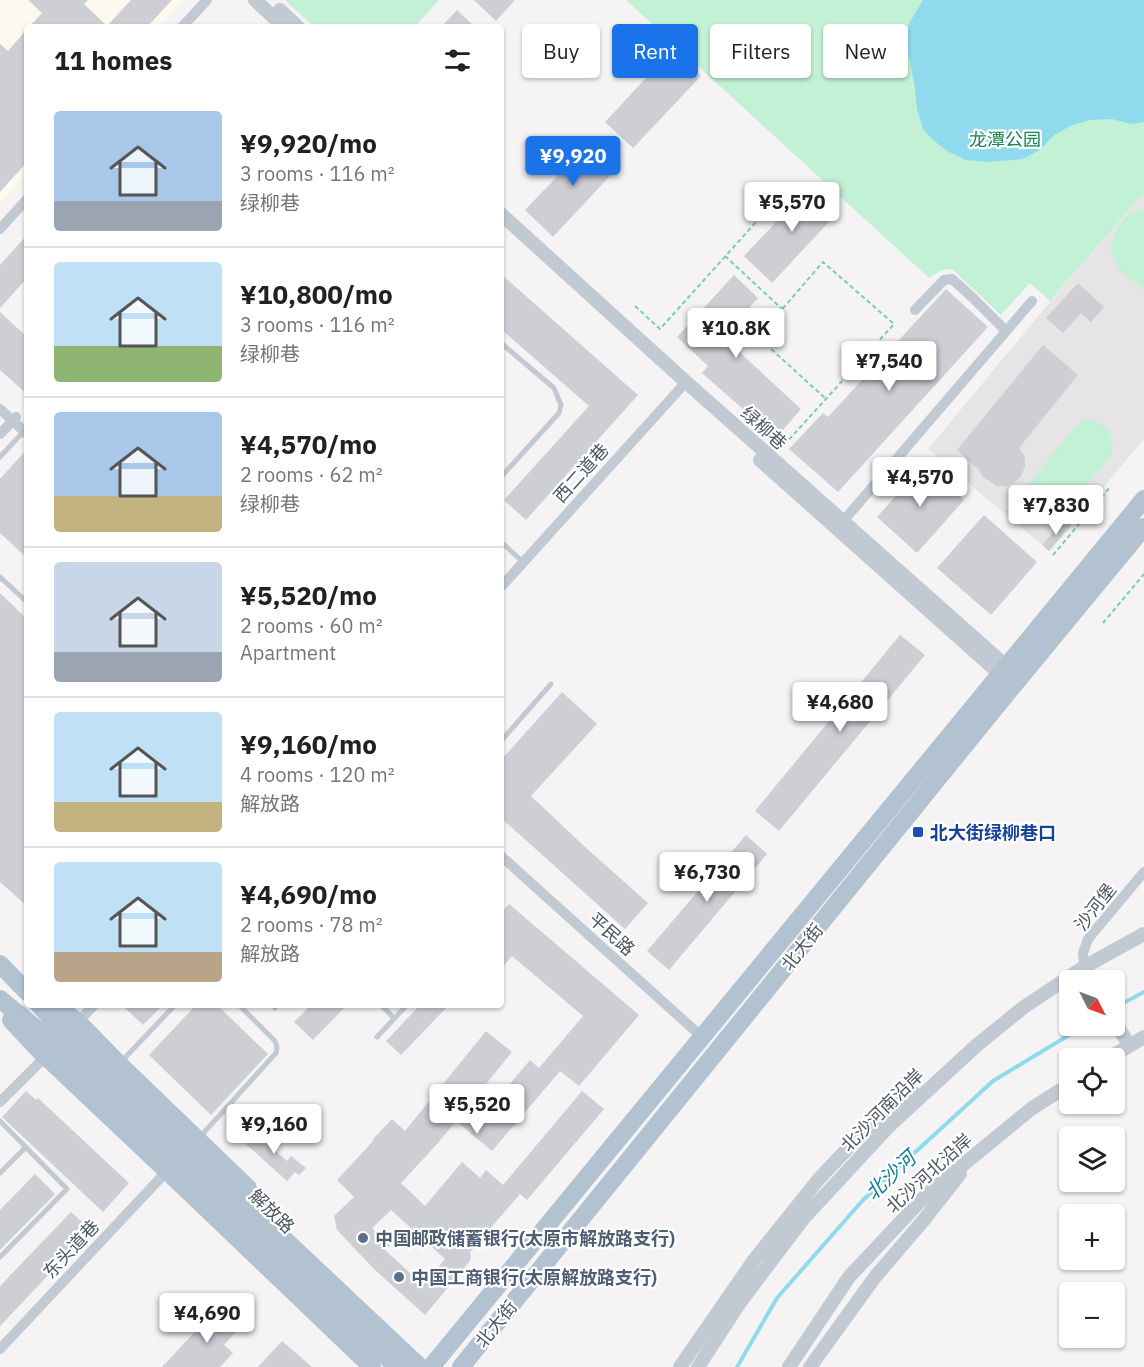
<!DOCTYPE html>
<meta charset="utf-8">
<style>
:root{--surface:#fff;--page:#f2f2f2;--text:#202124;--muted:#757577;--line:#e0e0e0;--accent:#1a73e8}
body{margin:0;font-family:"IBM Plex Sans","Noto Sans SC",sans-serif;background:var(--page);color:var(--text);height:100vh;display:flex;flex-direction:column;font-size:22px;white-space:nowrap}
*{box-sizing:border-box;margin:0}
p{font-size:20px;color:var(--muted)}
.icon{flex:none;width:33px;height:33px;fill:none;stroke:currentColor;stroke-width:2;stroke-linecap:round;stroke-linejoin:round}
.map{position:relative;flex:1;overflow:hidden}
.details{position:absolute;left:24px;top:24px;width:480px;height:984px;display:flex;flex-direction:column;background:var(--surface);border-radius:6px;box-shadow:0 2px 4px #0004}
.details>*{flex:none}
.top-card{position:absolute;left:522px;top:24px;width:531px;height:54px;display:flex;gap:12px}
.needle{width:39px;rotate:132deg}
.buttons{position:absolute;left:1059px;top:970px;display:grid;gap:12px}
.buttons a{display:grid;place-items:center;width:66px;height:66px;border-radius:6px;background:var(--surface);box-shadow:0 2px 4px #0004;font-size:30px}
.price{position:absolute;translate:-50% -51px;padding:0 14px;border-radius:6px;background:#fff;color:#222;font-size:20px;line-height:39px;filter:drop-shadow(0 2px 3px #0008)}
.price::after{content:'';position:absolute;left:50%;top:36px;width:18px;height:14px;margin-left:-9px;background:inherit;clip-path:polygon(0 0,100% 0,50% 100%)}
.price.selected{background:var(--accent);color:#fff}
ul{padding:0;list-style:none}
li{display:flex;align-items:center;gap:18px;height:150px;padding:0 30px}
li+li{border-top:2px solid var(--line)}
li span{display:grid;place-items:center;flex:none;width:168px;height:120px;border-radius:6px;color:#555}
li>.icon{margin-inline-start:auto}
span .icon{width:72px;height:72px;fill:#fffc;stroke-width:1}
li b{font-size:26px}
h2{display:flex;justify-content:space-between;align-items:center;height:72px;padding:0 30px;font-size:26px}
.tag{padding:0 21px;border-radius:6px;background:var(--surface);box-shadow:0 2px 4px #0004;font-size:21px;line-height:54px}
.tag.selected{background:var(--accent);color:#fff}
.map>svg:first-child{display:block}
.commercial{fill:#fdf9ef}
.education{fill:#e6e4e5}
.green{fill:#c3f1d5}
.water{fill:#90daee}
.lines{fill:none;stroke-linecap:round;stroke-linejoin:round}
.stream{stroke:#90daee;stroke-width:4}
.building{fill:#cdcfd5;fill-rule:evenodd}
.path{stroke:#7ad0a6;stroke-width:2;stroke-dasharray:4.5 3;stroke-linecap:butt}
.service{stroke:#c1cad2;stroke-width:5}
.minor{stroke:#c1cad2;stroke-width:10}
.tertiary{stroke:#c1cad2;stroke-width:14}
.primary{stroke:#b3c2d1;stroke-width:18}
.transit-dot{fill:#1a4fb4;stroke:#fff;stroke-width:2}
.service-dot{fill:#5c6f8a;stroke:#fff;stroke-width:2}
.labels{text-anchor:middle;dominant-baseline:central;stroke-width:4.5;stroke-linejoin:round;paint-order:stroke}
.park-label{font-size:18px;fill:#17864f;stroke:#fff}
.street-label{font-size:18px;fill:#4a5661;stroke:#fff}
.transit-label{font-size:18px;font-weight:bold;fill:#164399;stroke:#fff;text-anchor:start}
.service-label{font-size:18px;font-weight:bold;fill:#4e5e75;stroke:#fff;text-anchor:start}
.water-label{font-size:20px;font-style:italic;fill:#0c7c9b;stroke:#fff}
</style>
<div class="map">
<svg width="1144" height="1367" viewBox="0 0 1144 1367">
<rect width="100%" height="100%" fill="#f5f3f3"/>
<path class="commercial" d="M0,0H184L160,27H27V174L0,204Z"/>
<path class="education" d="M1144,193V439L1071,526L1063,520L1042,545L928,449L1050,302Z"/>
<path class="green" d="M285,0H439L415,27H314Z
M626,0H1144V193L1050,301L1030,283L1001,315L952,269L942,270L929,278Z
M1144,208V290C1135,282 1122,274 1116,264C1102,242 1122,213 1144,208Z
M1089,419C1108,425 1116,435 1111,456L1061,516C1059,518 1056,520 1053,521C1040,525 1020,513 1021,499C1021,497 1024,491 1024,489L1076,426L1083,420Z"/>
<path class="water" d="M923,0H1144V122L1131,124L1112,119L1090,120L1070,126L1054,135L1040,150L1023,159L988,162L965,160L949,152L934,141L923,129L917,109L915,88L906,41L909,23Z"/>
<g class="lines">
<path class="stream" d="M1114,1008L1144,992
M737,1367L777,1298L863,1200L993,1081L1084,1026"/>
</g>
<path class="building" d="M28,0H88L84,4L107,26L131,0H172L147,27H29L42,13Z
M474,0H515L496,21Z
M457,10L475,27H441Z
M27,29V162L0,192V44L8,51Z
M673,49L701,76L633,148L605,122Z
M594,138L621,164L553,237L525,210Z
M812,184L840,210L772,283L744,256Z
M27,235V278L0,308V265Z
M501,274L638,395L526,520L504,500L589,406L501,329Z
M734,275L758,298L723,337L801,409L776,438L702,373L708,366L677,337Z
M1078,283L1104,307L1091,322L1081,313L1063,333L1046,318Z
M946,289L988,327L838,492L789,449L823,413L828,417Z
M0,312L27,337V394L0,370Z
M1043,345L1078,375L1019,448L1025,457V467L1021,476L1014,483L1006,486H997L983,477L979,470L957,450Z
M27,449V558L0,533V479Z
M924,464L964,500L917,553L877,517Z
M984,515L1037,562L991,615L937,568Z
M1064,520L1071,526L1049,551L1042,545Z
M0,593L27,619V906L0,882Z
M900,635L925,655L779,831L755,811Z
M562,692L597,724L531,796L584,846L648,903L625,929L501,818V760Z
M746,835L767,854L669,970L647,951Z
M509,904L639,1015L579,1086L560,1071L492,1151L456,1121L438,1143L401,1183L425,1206L462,1162L480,1178L486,1170L503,1185L582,1091L604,1109L527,1200L520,1194L470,1252L471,1256L470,1261L425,1315L374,1269L337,1230L334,1216L354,1197L337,1180L374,1140L373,1139L392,1119L405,1131L486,1031L512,1052L464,1111L478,1122L530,1060L539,1068L583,1016L512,956L501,969V913ZM391,1210L445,1259L423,1285L385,1250L390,1245L372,1228Z
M122,1005H163L143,1025Z
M196,1005H217L268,1054L211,1115L149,1055Z
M311,1005H347L313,1040L294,1022Z
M420,1005H449L401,1055L386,1041Z
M26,1091L36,1100L38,1098L129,1183L103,1212L2,1117Z
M262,1126L277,1139L271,1147L287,1161L291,1156L306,1168L299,1175L295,1172L287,1181L246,1144Z
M35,1174L55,1194L0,1250V1210Z
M71,1212L91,1230L0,1326V1286Z
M218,1307L240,1327L224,1345L233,1353L220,1367H162Z
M282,1341L312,1367H258Z"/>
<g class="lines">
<path class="path" d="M725,256L782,309
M635,306L660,329L783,192
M784,445L894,324L823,262L758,337L826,399
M1053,555L1111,486
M1103,623L1144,574"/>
<path class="service" d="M501,343L554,388L561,405L559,413L501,477
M0,457L25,430
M501,542L523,562
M0,577L27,602
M501,741L551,684
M381,1005L394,1018
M275,1008L277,1005
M377,1037L407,1005
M120,1063L175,1005
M0,1121L67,1189L0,1257
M199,1138L276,1053L277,1047L275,1041L239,1005
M0,1173L26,1147"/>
<path class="minor" d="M182,27L207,0
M0,229L27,199
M915,310L944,280L952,279L972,297L1006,331
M0,409L27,434
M0,434L16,417
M839,526L1032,301
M501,587L686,382
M501,856L702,1037
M1084,967L1083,953L1088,939L1144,872
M78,1022L94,1005
M0,1102L45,1057
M0,1349L167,1171"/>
<path class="tertiary" d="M255,0L284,27
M280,10L298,27
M501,214L686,382L1006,666
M760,460L1000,674
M1084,967L1092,981
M1114,1020L1129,1045
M1107,1059L1144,1037
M680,1367L754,1260L818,1180L863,1132L899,1103L915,1094
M698,1367L741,1301L803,1219L889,1126L977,1045L1024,1007L1084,967L1144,934
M789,1367L849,1277L925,1196L1031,1109L1070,1084
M810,1367L875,1277L923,1221L960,1174"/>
<path class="primary" d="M0,964L27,992
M0,999L55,1044L397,1367
M39,1005L65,1033L420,1367
M56,1005L78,1022L119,1064L248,1188
M11,1020L41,1052L167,1171L372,1367
M431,1367L1144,499
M461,1367L999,703L1144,527"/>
</g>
<rect class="transit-dot" x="912" y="826" width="12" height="12" rx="3"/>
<g class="service-dot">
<circle cx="363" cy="1238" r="6"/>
<circle cx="399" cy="1277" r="6"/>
</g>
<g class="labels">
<g class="park-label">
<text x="1005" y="139">龙潭公园</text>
</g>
<g class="street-label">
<text transform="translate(764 428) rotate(42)">绿柳巷</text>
<text transform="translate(581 473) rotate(-48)">西二道巷</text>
<text transform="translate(1095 907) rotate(-52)">沙河堡</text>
<text transform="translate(612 934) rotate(42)">平民路</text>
<text transform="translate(802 947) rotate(-51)">北大街</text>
<text transform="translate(882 1110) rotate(-45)">北沙河南沿岸</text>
<text transform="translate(929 1173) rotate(-42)">北沙河北沿岸</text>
<text transform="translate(272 1211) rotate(44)">解放路</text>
<text transform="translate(71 1249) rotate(-47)">东头道巷</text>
<text transform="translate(496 1324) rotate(-51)">北大街</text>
</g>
<g class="transit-label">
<text x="930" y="832">北大街绿柳巷口</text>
</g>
<g class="service-label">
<text x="375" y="1238">中国邮政储蓄银行(太原市解放路支行)</text>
<text x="411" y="1277">中国工商银行(太原解放路支行)</text>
</g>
<g class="water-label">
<text transform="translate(890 1175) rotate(-43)">北沙河</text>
</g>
</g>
</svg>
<div class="buttons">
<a><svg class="needle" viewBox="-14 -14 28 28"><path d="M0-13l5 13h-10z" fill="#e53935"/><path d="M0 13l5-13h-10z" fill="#757577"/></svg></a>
<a><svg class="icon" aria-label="locate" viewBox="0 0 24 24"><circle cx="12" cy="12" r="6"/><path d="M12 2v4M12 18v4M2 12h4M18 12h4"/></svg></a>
<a><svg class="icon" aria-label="layers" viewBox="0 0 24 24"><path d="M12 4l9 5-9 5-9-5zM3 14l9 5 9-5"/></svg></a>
<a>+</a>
<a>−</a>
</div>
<b class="price selected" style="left:573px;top:187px">¥9,920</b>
<b class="price" style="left:792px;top:233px">¥5,570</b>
<b class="price" style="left:736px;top:359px">¥10.8K</b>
<b class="price" style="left:889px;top:392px">¥7,540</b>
<b class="price" style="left:920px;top:508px">¥4,570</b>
<b class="price" style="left:1056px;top:536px">¥7,830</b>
<b class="price" style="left:840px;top:733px">¥4,680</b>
<b class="price" style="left:707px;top:903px">¥6,730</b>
<b class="price" style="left:477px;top:1135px">¥5,520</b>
<b class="price" style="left:274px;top:1155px">¥9,160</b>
<b class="price" style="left:207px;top:1344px">¥4,690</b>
<div class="top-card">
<a class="tag">Buy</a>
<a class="tag selected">Rent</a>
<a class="tag">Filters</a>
<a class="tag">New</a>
</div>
<section class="details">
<h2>11 homes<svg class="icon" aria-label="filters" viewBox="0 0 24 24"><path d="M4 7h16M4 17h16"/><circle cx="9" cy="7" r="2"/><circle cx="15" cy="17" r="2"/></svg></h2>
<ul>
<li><span style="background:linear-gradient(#a9c7e8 75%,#9aa5b1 0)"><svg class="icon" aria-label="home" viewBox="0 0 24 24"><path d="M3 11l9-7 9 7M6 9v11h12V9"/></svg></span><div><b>¥9,920/mo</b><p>3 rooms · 116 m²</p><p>绿柳巷</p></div></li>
<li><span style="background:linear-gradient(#bfe0f5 70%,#8fb573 0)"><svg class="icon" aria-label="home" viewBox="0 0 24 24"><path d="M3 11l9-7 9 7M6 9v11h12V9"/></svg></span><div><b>¥10,800/mo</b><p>3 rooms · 116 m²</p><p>绿柳巷</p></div></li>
<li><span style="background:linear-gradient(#a9c7e8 70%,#c2b280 0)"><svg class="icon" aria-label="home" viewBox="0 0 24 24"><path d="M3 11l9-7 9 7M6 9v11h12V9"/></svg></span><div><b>¥4,570/mo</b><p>2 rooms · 62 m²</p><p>绿柳巷</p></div></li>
<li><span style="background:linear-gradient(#c9d6e8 75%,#9aa5b1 0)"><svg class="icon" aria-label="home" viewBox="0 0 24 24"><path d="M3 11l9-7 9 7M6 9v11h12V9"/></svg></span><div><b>¥5,520/mo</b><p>2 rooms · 60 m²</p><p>Apartment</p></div></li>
<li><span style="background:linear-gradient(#bfe0f5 75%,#c2b280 0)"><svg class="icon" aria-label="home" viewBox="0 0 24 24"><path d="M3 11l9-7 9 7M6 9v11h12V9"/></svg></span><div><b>¥9,160/mo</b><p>4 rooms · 120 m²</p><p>解放路</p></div></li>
<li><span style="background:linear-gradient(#bfe0f5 75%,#b9a48a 0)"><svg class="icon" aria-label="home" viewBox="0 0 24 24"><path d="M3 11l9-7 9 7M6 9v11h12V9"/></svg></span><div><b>¥4,690/mo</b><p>2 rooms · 78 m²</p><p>解放路</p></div></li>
</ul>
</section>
</div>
